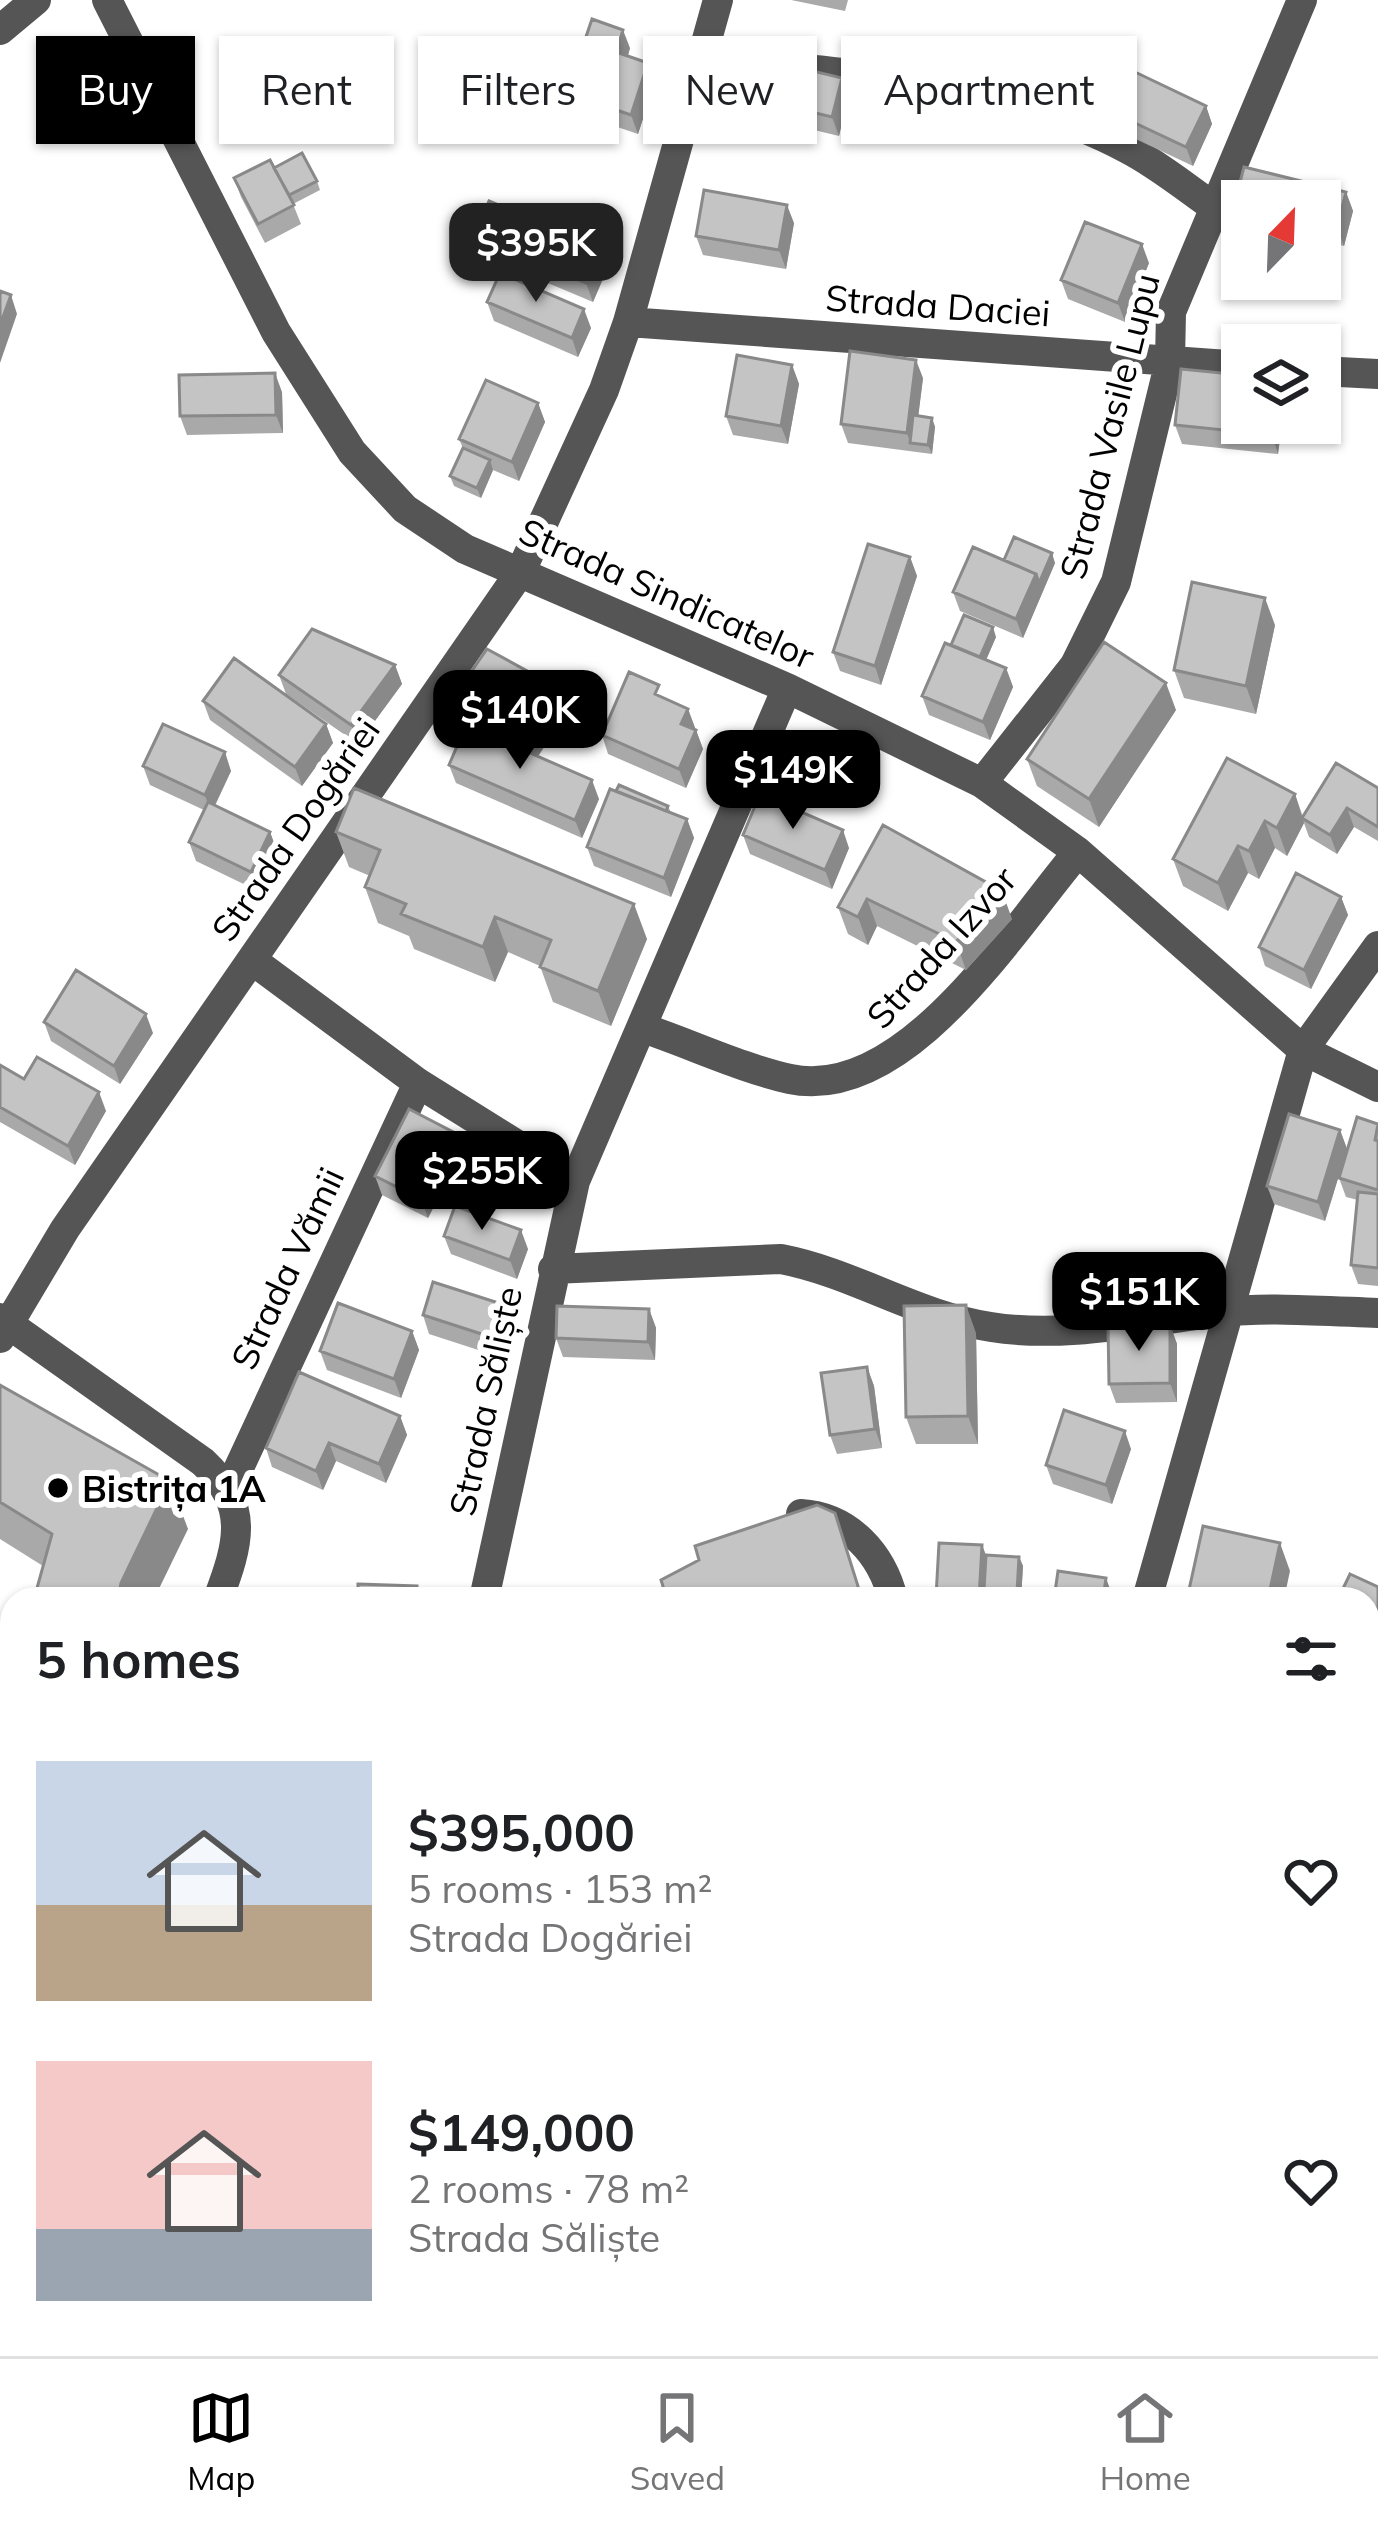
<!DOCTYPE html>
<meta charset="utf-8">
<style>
:root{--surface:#fff;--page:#f6f6f6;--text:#202124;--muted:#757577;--line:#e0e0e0;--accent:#000}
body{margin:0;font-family:Mulish,sans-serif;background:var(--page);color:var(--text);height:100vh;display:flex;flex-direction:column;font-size:45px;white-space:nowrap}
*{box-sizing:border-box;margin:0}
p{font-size:39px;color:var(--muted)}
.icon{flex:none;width:66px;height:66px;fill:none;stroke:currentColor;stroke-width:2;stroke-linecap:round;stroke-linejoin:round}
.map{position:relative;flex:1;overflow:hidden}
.side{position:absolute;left:0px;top:1587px;width:1380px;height:771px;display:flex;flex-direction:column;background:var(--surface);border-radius:36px 36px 0 0;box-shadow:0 3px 9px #0004}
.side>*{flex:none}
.top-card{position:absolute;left:36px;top:36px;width:1308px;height:108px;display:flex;gap:24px}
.needle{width:78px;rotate:23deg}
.tools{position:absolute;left:1221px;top:180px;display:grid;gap:24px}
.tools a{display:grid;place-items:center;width:120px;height:120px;border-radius:0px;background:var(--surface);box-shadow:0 3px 9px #0004;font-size:60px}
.price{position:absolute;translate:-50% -102px;padding:0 27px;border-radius:24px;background:var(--accent);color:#fff;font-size:39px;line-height:78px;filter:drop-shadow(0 3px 6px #0008)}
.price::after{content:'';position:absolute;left:50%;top:72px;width:36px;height:27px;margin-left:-18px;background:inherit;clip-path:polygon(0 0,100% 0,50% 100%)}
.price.selected{background:#222;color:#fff}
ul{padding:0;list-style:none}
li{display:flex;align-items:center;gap:36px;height:300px;padding:0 36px}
li span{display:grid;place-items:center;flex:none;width:336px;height:240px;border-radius:0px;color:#555}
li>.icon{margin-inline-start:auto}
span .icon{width:144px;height:144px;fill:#fffc;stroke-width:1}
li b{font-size:51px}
h2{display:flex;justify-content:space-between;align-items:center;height:144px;padding:0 36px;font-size:51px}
.pill{padding:0 42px;border-radius:0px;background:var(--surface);box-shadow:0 3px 9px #0004;font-size:42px;line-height:108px}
.pill.selected{background:var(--accent);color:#fff}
.tab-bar{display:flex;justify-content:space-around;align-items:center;height:168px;border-top:3px solid var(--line);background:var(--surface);font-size:33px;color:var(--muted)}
.tab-bar a{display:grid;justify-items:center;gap:6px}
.tab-bar .selected{color:var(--accent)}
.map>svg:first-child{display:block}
.green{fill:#dcdcdc}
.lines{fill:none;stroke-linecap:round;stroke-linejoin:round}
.minor{stroke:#555;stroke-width:30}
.wall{fill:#a9a9a9}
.shaded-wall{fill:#898989}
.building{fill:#c4c4c4;stroke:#898989;stroke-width:3}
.poi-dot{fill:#000;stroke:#fff;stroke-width:4.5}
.labels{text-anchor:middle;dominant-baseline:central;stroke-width:12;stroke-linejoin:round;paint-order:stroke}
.street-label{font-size:36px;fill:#000;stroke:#fff}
.poi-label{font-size:36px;font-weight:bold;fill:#000;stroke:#fff;text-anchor:start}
</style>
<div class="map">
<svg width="1378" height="2356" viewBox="0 0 1378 2356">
<rect width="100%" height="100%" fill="#fff"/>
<path class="green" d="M1378,2170V2356H1372L1368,2172Z
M668,2346H777L780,2356H670Z"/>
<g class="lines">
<path class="minor" d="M107,0L276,332L352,452L405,509L465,549L787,688L982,783L1078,852L1303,1050L1378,1087
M0,30L36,0
M700,58C838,73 1005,82 1128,149C1157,164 1184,186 1211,205
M628,322L1242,366
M1320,371L1378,374
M982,783L1075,665L1116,582L1170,361L1171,312L1302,0
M252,960L418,1083L575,1181
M643,1028C691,1044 741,1068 790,1079C905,1103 1012,930 1078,852
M553,1269L781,1259C854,1273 917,1316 991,1327C1066,1339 1146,1320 1221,1312C1272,1307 1326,1311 1378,1313
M0,1318L203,1462C250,1506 239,1543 218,1599
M0,1338L65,1229L521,571L604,390L628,322L718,0
M230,1487L418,1083
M801,1514C849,1517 882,1554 893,1599
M484,1599L575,1181L787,688
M1147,1599L1303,1050L1378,946
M0,2346L12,2356
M189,2346L191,2356
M937,2346L939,2356
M495,2356V2346"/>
</g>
<path class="wall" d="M791,0H848L845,11Z
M630,48L628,56L655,82L638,134L573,112L567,93Z
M749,97H848L839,136L756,116Z
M1206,106L1212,124L1193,166L1123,133L1116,114Z
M1244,167L1346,192L1353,211L1344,246L1320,240V201H1242V219L1235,201Z
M274,168L317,181L320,190L293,204L301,224L265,243L241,197L234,178Z
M794,223L786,269L703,255L696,236Z
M474,236L608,267L593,302L481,255Z
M1149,263L1125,322L1068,299L1061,280Z
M487,302L591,328L578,357L494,321Z
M792,365L799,384L788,444L733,435L726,416Z
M923,378L918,416L932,418L935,427L932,454L848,443L841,424Z
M282,392L283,433L187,435L180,416Z
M538,403L545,422L519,481L493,470L481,498L454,486L450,476L463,448L459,439Z
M1282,423L1278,454L1182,444L1175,425Z
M910,557L917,576L881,685L840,671L833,652Z
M1004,560L1055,563L1023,638L960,611L953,592Z
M1275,625L1256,714L1184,698L1174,670Z
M996,637L986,660L1006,668L1013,687L990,740L929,715L922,696L951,645Z
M395,665L402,684L358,744L286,694L279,675Z
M664,698L688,709L703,749L686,788L608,754L602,735Z
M203,701L326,724L333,743L302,786L210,720Z
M451,701L569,709L538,756L599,799L582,838L456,783L449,765L465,726L458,720Z
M1176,710L1099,827L1037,786L1027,759Z
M143,766L231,771L215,806L270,832L277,851L258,891L196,861L189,842L204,810L150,785Z
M1378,788V841L1354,827L1337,854L1309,837L1304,823L1287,856L1275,848L1259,879L1248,873L1228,911L1183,886L1173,859L1295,794L1303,817Z
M668,806L671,813L687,819L694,838L671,897L594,866L587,847Z
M883,825L1012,919L966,970L877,926L868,945L848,934L838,907Z
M336,832L647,939L611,1026L553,1002L540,966L508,952L495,982L414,949L409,936L378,923L365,887L370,876L349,867Z
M743,835L849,848L832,889L750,854Z
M1341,897L1348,915L1311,989L1265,966L1259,947Z
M44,1022L153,1033L120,1084L51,1041Z
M0,1065L24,1079L106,1111L75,1165L0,1122Z
M1378,1124V1286L1358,1284L1351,1265L1358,1200L1346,1197L1339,1178Z
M1340,1130L1347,1149L1325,1221L1274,1204L1267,1186Z
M462,1152L428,1218L382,1195L375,1176Z
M444,1236L528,1249L517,1279L451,1254Z
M649,1309L656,1328L655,1360L563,1357L556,1338Z
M423,1315L514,1325L503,1358L429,1334Z
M1170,1325L1177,1344V1402L1116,1403L1109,1384Z
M412,1331L419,1350L401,1398L327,1370L320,1351Z
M976,1333L978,1444H916L906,1417Z
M867,1367L874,1386L882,1448L837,1454L830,1435Z
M0,1385L188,1529L43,1566L0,1539Z
M400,1416L407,1435L386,1483L336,1461L323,1490L272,1467L266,1448Z
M1131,1449L1112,1504L1053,1484L1046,1465Z
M982,1545L986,1555L1019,1557L1023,1566L1021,1599H936V1597Z
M1378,1587V1645L1368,1640V1599Z
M12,1680V1720L6,1702Z
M12,1726V2221L0,2226V1758Z
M1378,2017V2157L1368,2160V2019Z
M249,2346H352L354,2356H251Z
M367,2346H404L372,2356Z
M989,2346H1340L1342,2356H992Z"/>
<path class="shaded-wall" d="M623,30L630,48L623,71L616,52Z
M648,63L655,82L638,134L631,115Z
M842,78L848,97L839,136L832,117Z
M1206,106L1212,124L1193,166L1186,147Z
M1346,192L1353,211L1344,246L1337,227Z
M787,205L794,223L786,269L779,250Z
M1142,244L1149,263L1125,322L1118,303Z
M601,248L608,267L593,302L586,283Z
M11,295L17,314L0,363V325Z
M584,309L591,328L578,357L572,338Z
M916,360L923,378L915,443H910L913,452L907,433Z
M792,365L799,384L788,444L781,426Z
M275,373L282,392L283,433L276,415Z
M538,403L545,422L519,481L512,462Z
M932,418L935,427L932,454L928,445Z
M1273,423H1282L1278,454L1272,435Z
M490,460L493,470L481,498L477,488Z
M1052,553L1055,563L1023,638L1016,619L1036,574Z
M910,557L917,576L881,685L875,666Z
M1265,598L1275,625L1256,714L1246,686Z
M993,627L996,637L980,674L977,664Z
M395,665L402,684L358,744L351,725Z
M1006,668L1013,687L990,740L983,722Z
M1166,683L1176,710L1099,827L1089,799Z
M562,690L569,709L533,764L526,745Z
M688,709L695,728L688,742L681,724Z
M326,724L333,743L302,786L295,767Z
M696,730L703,749L686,788L679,769Z
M225,752L231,771L211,813L205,795Z
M592,780L599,799L582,838L575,820Z
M1295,794L1304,823L1287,856L1277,828Z
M1347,808L1354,827L1337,854L1330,835Z
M687,819L694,838L671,897L664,878Z
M1265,821L1275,848L1259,879L1249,851Z
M843,830L849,848L832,889L825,870Z
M270,832L277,851L258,891L251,872Z
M1238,846L1248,873L1228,911L1218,883Z
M1002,891L1012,919L966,970L956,942Z
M1341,897L1348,915L1311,989L1304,970Z
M867,899L877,926L868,945L858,917Z
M634,904L647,939L611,1026L598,991Z
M495,917L508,952L495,982L483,947Z
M146,1014L153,1033L120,1084L114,1066Z
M99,1092L106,1111L75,1165L68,1146Z
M1340,1130L1347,1149L1325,1221L1318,1202Z
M455,1133L462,1152L428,1218L421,1199Z
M521,1230L528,1249L517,1279L510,1260Z
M966,1305L976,1333L978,1444L968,1416Z
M508,1306L514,1325L503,1358L497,1339Z
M649,1309L656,1328L655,1360L648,1342Z
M1170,1325L1177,1344V1402L1170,1383Z
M412,1331L419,1350L401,1398L394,1379Z
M867,1367L874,1386L882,1448L875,1429Z
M400,1416L407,1435L386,1483L379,1464Z
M1125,1431L1131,1449L1112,1504L1106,1485Z
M329,1443L336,1461L323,1490L316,1471Z
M170,1481L188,1529L154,1599H118L121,1583Z
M1280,1543L1290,1571L1284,1599H1268Z
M982,1545L989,1564L984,1590L987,1599H979Z
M1019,1557L1023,1566L1021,1599L1017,1592Z
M1106,1578L1113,1597L1112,1599H1103Z"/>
<path class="building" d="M592,19L623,30L616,52L648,63L631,115L567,93Z
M759,58L842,78L832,117L749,97Z
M1135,72L1206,106L1186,147L1116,114Z
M302,153L317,181L289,195L274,168Z
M270,160L294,205L258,224L234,178Z
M1244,167L1346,192L1337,227L1320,223V201H1242V203L1235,201Z
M704,190L787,205L779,250L696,236Z
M489,201L601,248L586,283L474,236Z
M1085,222L1142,244L1118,303L1061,280Z
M500,273L584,309L572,338L487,302Z
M0,291L11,295L0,325Z
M850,351L916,360L907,433L841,424Z
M737,355L792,365L781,426L726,416Z
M1181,369L1242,375V423H1273L1272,435L1175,425Z
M275,373L276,415L180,416L179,375Z
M486,380L538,403L512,462L459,439Z
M913,415L932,418L928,445L910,443Z
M463,448L490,460L477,488L450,476Z
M1014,537L1052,553L1039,583L1036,574L1004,560Z
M868,544L910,557L875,666L833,652Z
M973,547L1036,574L1016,619L953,592Z
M1192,582L1265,598L1246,686L1174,670Z
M964,615L993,627L980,657L951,645Z
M312,629L395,665L351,725L279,675Z
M1104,642L1166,683L1089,799L1027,759Z
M945,643L1006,668L983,722L922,696Z
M487,649L562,690L526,745L477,721L451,701Z
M234,658L326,724L295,767L203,701Z
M629,672L659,685L655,694L688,709L681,724L696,730L679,769L602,735Z
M163,724L225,752L205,795L143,766Z
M466,725L592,780L575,820L449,765Z
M1227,758L1295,794L1277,828L1265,821L1249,851L1238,846L1218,883L1173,859Z
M1336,763L1378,788V827L1347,808L1330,835L1302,818Z
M619,785L668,806L666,811L616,791Z
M354,788L634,904L598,991L540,967L551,940L495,917L483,947L401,914L406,904L365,887L380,850L336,832Z
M610,789L687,819L664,878L587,847Z
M760,794L843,830L825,870L743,835Z
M208,802L270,832L251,872L189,842Z
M883,825L1002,891L956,942L867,899L858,917L838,907Z
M1296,873L1341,897L1304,970L1259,947Z
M76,970L146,1014L114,1066L44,1022Z
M37,1057L99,1092L68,1146L0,1107V1065L24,1079Z
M409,1109L455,1133L421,1199L375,1176Z
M1289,1114L1340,1130L1318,1202L1267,1186Z
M1357,1117L1378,1124L1375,1140L1378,1141V1190L1339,1178Z
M1358,1192L1378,1194V1268L1351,1265Z
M455,1206L521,1230L510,1260L444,1236Z
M433,1282L508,1306L497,1339L423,1315Z
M338,1303L412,1331L394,1379L320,1351Z
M966,1305L968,1416L906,1417L904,1306Z
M557,1306L649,1309L648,1342L556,1338Z
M1108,1325H1170V1383L1109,1384Z
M867,1367L875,1429L830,1435L821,1373Z
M299,1372L400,1416L379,1464L329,1443L316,1471L266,1448Z
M0,1385L170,1481L121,1583L118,1599H34L52,1534L0,1502Z
M1064,1410L1125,1431L1106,1485L1046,1465Z
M817,1505L835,1513L862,1599H667L661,1580L699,1560L695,1546Z
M1203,1526L1280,1543L1268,1599H1187Z
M939,1543L982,1545L979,1599L936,1597Z
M986,1555L1019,1557L1017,1592L984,1590Z
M1058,1571L1106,1578L1103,1599H1054Z
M1350,1574L1378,1587V1629L1368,1624V1599H1338Z
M358,1584L417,1586V1599H358Z
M12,1680V1703L6,1702Z
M4,1725L12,1726V2035L0,2036V1758Z
M1378,2017V2104L1368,2107V2019Z
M12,2059V2166L0,2171V2062Z
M270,2346H348L351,2356H251L250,2353Z
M526,2346H615L617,2356H528Z
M791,2346H880L883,2356H794Z
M989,2346H1209L1172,2356H992Z"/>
<circle class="poi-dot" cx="58" cy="1488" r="12"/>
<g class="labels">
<g class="street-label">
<text transform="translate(938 305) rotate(4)">Strada Daciei</text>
<text transform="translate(1109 426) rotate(-76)">Strada Vasile Lupu</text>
<text transform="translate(667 593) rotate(24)">Strada Sindicatelor</text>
<text transform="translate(295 829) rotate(-55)">Strada Dogăriei</text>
<text transform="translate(941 947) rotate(-48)">Strada Izvor</text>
<text transform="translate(287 1268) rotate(-65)">Strada Vămii</text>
<text transform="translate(485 1401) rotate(-78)">Strada Săliște</text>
</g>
<g class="poi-label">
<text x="82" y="1488">Bistrița 1A</text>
</g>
</g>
</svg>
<div class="tools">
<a><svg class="needle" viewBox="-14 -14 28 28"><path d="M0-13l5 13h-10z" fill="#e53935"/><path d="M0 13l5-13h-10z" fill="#757577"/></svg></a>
<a><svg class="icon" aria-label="layers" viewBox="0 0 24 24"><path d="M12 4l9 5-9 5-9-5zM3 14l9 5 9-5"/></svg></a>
</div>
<b class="price selected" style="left:536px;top:305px">$395K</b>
<b class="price" style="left:520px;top:772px">$140K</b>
<b class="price" style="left:793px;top:832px">$149K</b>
<b class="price" style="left:482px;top:1233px">$255K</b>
<b class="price" style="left:1139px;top:1354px">$151K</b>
<div class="top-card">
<a class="pill selected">Buy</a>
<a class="pill">Rent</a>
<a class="pill">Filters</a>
<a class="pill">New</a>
<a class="pill">Apartment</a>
</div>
<section class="side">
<h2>5 homes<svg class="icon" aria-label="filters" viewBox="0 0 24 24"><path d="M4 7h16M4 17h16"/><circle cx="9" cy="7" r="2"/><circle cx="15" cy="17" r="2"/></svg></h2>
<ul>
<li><span style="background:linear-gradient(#c9d6e8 60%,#b9a48a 0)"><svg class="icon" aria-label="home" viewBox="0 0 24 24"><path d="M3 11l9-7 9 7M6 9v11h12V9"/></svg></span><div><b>$395,000</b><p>5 rooms · 153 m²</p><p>Strada Dogăriei</p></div><svg class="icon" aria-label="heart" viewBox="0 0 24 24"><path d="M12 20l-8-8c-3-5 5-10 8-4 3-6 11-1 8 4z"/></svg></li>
<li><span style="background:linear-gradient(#f6c9c9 70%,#9aa5b1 0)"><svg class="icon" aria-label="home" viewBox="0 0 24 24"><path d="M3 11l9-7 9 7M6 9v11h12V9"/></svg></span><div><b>$149,000</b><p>2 rooms · 78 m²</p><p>Strada Săliște</p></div><svg class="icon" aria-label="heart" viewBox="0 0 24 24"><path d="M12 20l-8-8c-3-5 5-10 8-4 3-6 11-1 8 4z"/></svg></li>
</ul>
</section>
</div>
<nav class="tab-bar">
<a class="selected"><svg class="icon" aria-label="map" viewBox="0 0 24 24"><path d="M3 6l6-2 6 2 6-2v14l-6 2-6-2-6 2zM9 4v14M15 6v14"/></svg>Map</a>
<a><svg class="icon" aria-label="saved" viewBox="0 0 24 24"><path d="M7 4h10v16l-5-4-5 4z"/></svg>Saved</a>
<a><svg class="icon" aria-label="home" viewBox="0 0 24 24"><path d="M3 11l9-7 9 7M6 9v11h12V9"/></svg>Home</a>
</nav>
